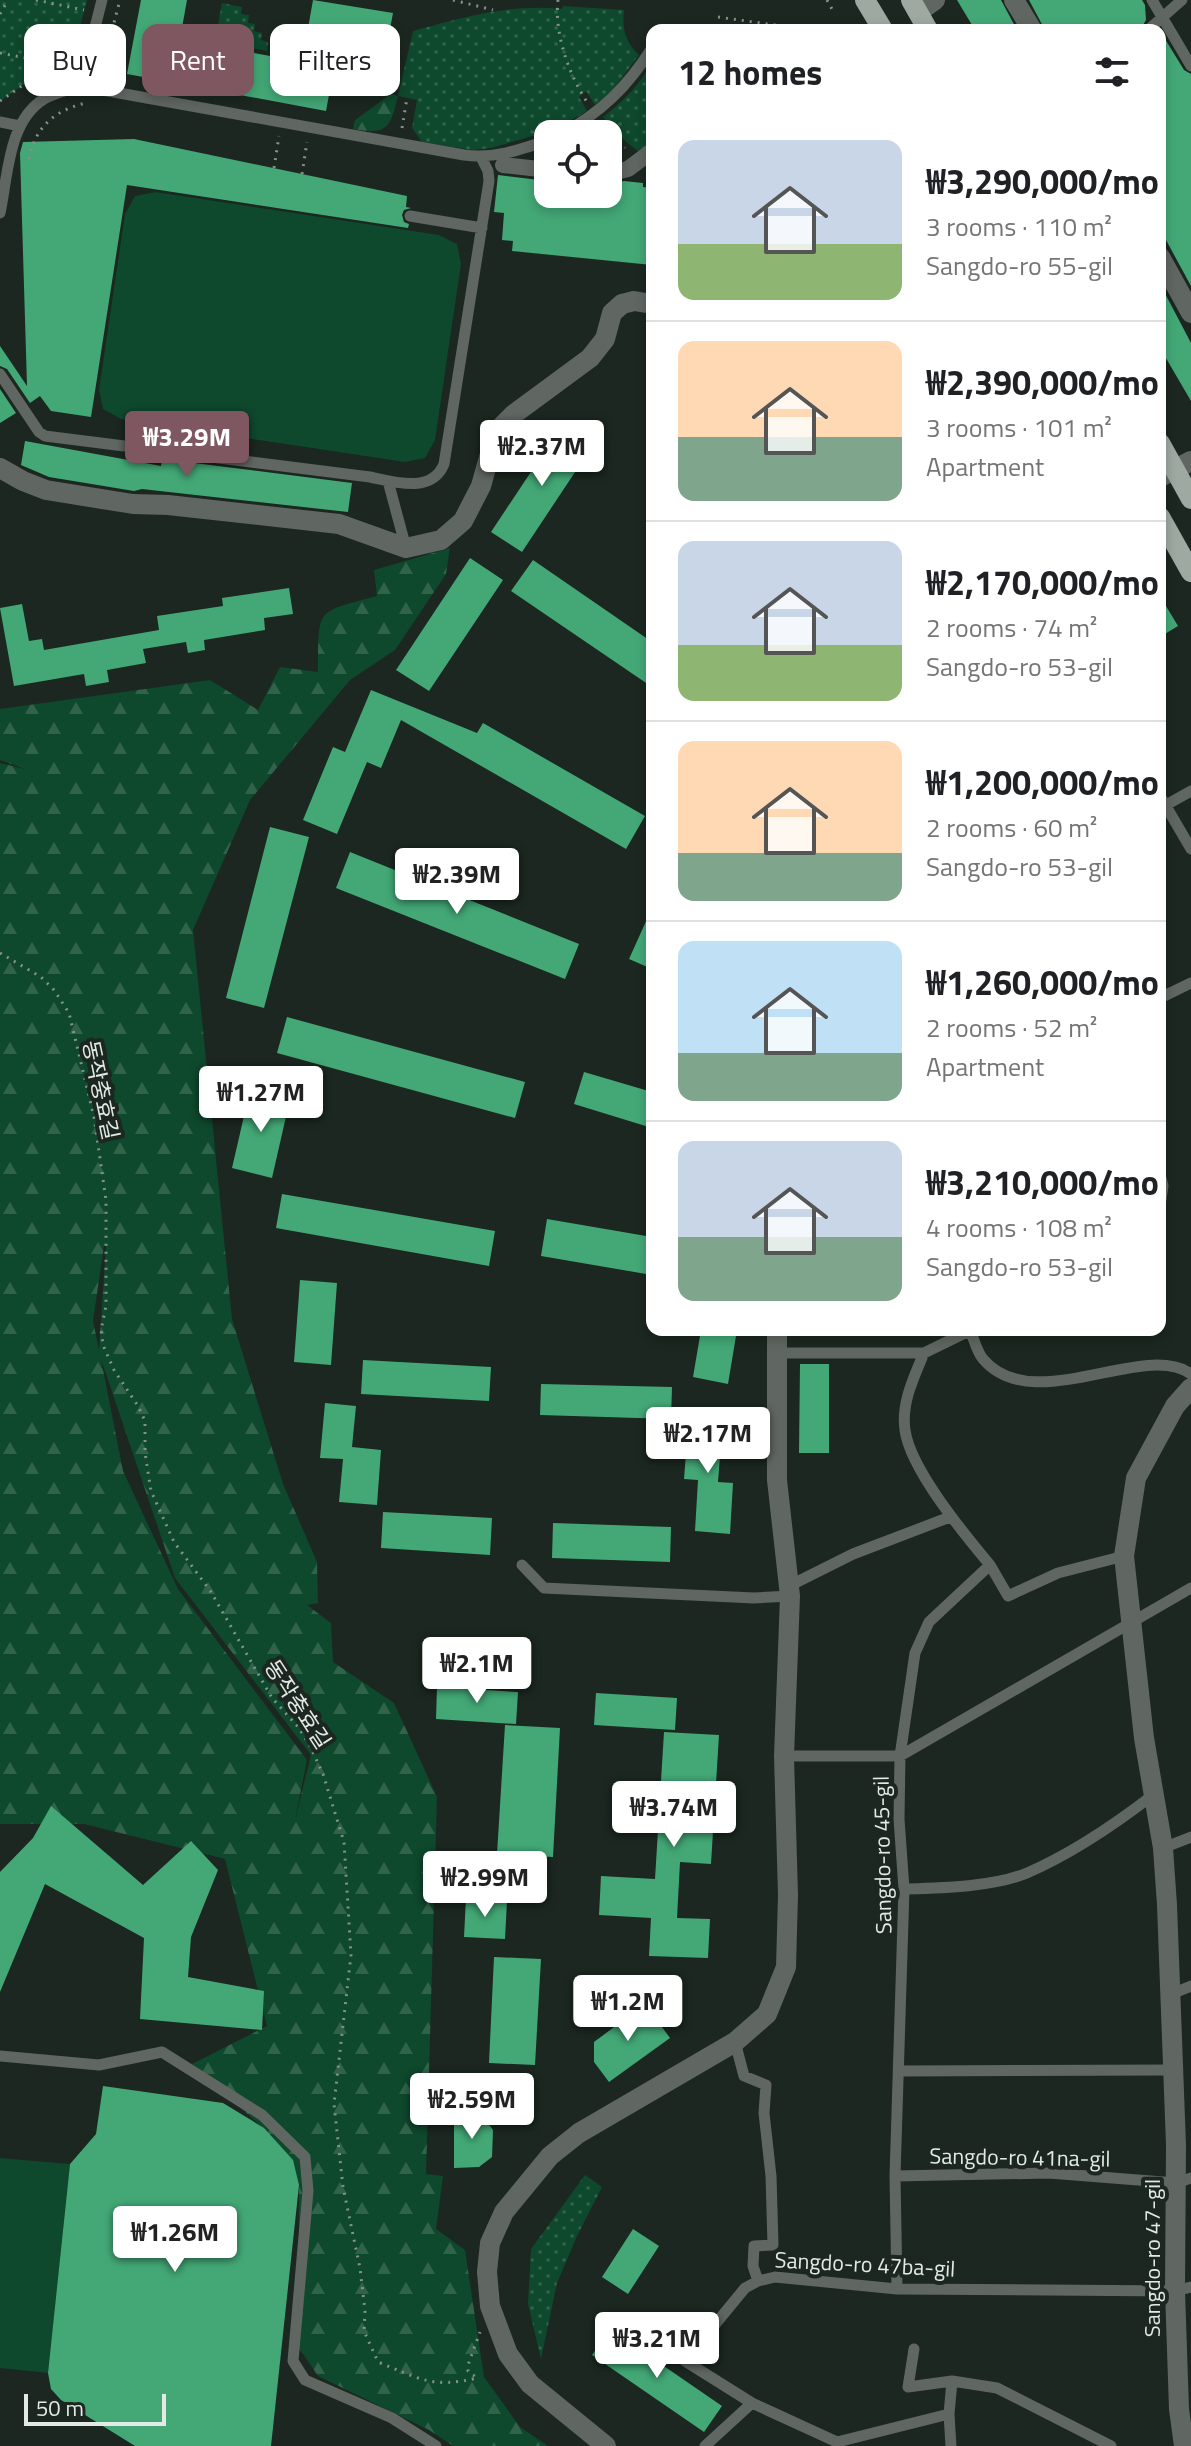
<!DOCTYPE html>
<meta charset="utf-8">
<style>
:root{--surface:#fff;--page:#f6f6f6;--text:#202124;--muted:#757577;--line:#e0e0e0;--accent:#7f5760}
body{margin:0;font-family:"Titillium Web","Noto Sans KR",sans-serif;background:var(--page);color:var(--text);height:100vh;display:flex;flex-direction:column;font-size:30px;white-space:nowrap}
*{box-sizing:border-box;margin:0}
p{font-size:26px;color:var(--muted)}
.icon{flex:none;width:44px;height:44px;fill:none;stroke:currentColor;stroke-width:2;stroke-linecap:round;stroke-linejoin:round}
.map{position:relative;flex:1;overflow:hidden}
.panel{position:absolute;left:646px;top:24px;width:520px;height:1312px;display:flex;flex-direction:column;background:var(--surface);border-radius:16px;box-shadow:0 4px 12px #0003}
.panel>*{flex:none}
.banner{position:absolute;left:24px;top:24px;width:502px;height:72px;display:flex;gap:16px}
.tools{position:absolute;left:534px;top:120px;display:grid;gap:16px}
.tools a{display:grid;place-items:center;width:88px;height:88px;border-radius:16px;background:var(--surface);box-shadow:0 4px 12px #0003;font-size:40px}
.scale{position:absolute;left:24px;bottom:20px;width:142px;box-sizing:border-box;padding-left:8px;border:4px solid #e3eae6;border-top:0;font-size:22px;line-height:28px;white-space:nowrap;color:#e3eae6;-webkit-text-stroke:6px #1b2720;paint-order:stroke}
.price{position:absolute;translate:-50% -68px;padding:0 18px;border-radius:8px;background:#fff;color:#222;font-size:26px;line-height:52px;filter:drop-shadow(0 2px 4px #0008)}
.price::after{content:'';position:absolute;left:50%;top:48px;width:24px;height:18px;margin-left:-12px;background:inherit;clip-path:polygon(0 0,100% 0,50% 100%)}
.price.current{background:var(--accent);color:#fff}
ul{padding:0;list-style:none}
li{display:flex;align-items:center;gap:24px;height:200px;padding:0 32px}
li+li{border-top:2px solid var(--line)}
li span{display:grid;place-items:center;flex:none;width:224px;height:160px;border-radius:16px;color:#555}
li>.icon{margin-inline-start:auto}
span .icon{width:96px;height:96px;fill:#fffc;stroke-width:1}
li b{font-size:34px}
h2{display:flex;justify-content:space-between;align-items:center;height:96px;padding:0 32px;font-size:34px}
.tag{padding:0 28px;border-radius:16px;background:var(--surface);box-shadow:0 4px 12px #0003;font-size:28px;line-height:72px}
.tag.current{background:var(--accent);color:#fff}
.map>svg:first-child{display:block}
.grass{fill:url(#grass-dots)}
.forest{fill:url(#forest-firs);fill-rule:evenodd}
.garden{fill:#0e482d}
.building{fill:#43a876}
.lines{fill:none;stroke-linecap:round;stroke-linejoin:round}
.path{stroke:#87908b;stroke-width:3;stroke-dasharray:2 6;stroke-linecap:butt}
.service{stroke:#606662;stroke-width:11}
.pedestrian{stroke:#606662;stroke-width:16}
.minor{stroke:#606662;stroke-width:20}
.tertiary{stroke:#606662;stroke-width:20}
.primary{stroke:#9da9a1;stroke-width:20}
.labels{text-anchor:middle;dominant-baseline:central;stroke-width:8;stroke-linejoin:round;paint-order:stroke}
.street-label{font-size:22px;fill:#e3eae6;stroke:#1b2720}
</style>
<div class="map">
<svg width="1191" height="2446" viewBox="0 0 1191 2446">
<defs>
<pattern id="grass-dots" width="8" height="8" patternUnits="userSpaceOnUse" patternTransform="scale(2)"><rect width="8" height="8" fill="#0e482d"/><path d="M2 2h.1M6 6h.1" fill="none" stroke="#31634b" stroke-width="1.8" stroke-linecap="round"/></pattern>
<pattern id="forest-firs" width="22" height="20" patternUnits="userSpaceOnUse" patternTransform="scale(2)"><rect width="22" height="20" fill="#0e482d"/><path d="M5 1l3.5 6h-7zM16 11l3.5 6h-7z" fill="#31634b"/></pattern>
</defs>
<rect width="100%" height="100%" fill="#1b2720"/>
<path class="grass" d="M0,0H87L70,65L42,72L0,101Z
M222,3L242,7L241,14L249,15L248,23L255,24L254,31L262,33L261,40L268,42L267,51L215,41Z
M563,6L624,10C622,29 625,42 639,55L611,92L595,105L586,91L579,97L587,111L582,114L553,130L491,148L473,150L422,142L412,128L417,100L398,96L413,31C462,18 510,3 562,9Z
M652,63V140L639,152L619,136L603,117C623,102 639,85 652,63Z
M585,2175L602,2187L577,2236L557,2283L541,2359L528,2304L531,2249Z"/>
<path class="forest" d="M391,94L398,96C390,128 388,135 353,129L355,120Z
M450,548L446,574L395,650L350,680L250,800L193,930L232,1319L283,1484L317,1562L318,1603L307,1605L331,1623L333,1662L394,1703L437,1797L426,2174L443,2176L436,2229L465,2250L484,2377L520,2427L548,2446H453L429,2430L318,2376L299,2348V2185L264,2129L192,2064L267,2026L225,1859L84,1824H0V763L25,769L0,760V709L210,680L258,710L280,667L318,672C319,607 314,613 377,596L374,570ZM104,1246H106L99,1350L93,1321ZM101,1359L175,1578L311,1755L295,1820L307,1760L178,1589L123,1471Z"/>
<path class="garden" d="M155,192L439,235L457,244L461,264L435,440L425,458L405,462L121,419L103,409L99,390L125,214L135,196Z
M0,2158L70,2164L48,2373L0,2368Z"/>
<path class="building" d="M141,0H187L180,39L302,62L313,0L393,13L383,66L336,57L326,111L127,74Z
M957,0H1001L1017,30H975Z
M1029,0H1142L1145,5L1146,20L1140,30H1045Z
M1160,38L1165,39L1184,70L1191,74V286L1160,229Z
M134,139L407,196L406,207L411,208L404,210L402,215L404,222L409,224L408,228L127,185L91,417L51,411L40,396L30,403L7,369L0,366V346L27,386L20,153L23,142Z
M498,175L548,181V194H608V185L624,181L643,183V187L652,188V265L512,251L513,241L502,240L504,213L494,212Z
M1160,284L1191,343V401L1160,348Z
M0,389L16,413L0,423Z
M562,425L593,445L522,552L491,532Z
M25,441L161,466L162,459L352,483L348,512L142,489L134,491L49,477L21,465Z
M470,558L503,580L429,691L396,670Z
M533,560L652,642V687L511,591Z
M289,588L293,614L264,618L265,630L204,640L205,650L188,653L186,642L143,649L146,663L107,670L109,682L86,686L84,674L14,686L0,608L22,604L29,641L42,639L44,650L159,630L157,616L223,606L222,598Z
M1160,596L1178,626L1160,637Z
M371,690L477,733L483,723L645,816L626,849L401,720L381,768L367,762L337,834L303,820L333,747L345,752Z
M270,827L309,837L264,1008L226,998Z
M350,852L579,944L565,979L336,888Z
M652,908V969L629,959Z
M287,1017L525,1082L515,1118L277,1053Z
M584,1072L652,1092V1128L574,1104Z
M250,1090L290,1099L272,1178L232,1168Z
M282,1194L495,1231L489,1266L276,1228Z
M547,1219L652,1237V1275L541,1256Z
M300,1280L337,1283L331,1365L294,1362Z
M701,1330H737L728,1384L693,1377Z
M363,1360L491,1367L489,1401L361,1394Z
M800,1364H829V1453H799Z
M541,1384L672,1387L671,1419L540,1415Z
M325,1403L356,1406L352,1447L381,1450L377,1505L339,1502L343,1459L320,1458Z
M689,1415L723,1417L718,1482L733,1483L730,1534L695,1531L698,1480L684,1479Z
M383,1512L492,1518L490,1555L381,1548Z
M553,1523L671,1527L670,1562L552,1558Z
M437,1687L518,1692L516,1724L436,1719Z
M596,1693L677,1698L675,1730L594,1725Z
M505,1725L560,1728L553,1857L497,1854Z
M664,1732L719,1735L711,1864L680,1862L677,1918L710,1919L708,1958L649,1956L651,1918L599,1915L601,1876L655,1879Z
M51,1806L143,1885L191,1841L218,1870L191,1937L188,1977L264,1991L262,2030L140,2019L144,1938L45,1884L0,1992V1872L33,1838Z
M466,1898L507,1901L505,1939L464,1937Z
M494,1957L541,1959L535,2065L489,2063Z
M645,2004L670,2038L609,2082L594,2062V2042Z
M103,2086L223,2103L264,2128L293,2160L299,2185L271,2446H135L61,2400L51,2389L48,2373L70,2164L96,2134Z
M454,2114H481L493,2130L492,2157L479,2167L454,2168Z
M633,2229L659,2246L628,2294L602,2277Z
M610,2329L722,2406L704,2432L592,2355Z"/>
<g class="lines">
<path class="path" d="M36,0L84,10
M453,0L493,10
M558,0C554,33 569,75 587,102
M827,0L833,11
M0,14L8,0
M718,17L782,26L783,30
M112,30L120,0
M0,53L62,65
M0,101L42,72L69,65
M602,125L625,148
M402,128L407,98
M29,159C35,127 55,110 86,103
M274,168L279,136
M302,174L307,142
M0,953L41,977L54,990L69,1013L94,1117L106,1200V1306L101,1330L103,1345L114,1370L138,1406L145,1421V1453L151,1491L174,1542L211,1592L272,1698L299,1728L310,1746L323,1774L344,1842L351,1955L334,2104L343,2187L360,2268L365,2311L364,2331L378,2362C418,2378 432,2389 477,2378L468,2371V2365L480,2332"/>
<path class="service" d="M1152,0L1191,66
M1148,30L1182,0
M80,86L102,0
M0,122L20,126
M561,134C601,113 628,86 652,48
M0,213C8,176 8,121 44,99C55,93 68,90 80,86L464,155C494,159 520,150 548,140
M410,216L482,228
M0,374L39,432L45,436L370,477C394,482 432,494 444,464L489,181L488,171L481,157
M388,481L406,548
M1160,796L1191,849
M1166,805L1191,791
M1160,998L1191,983
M1160,1174L1163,1186L1160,1206
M970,1330C974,1339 977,1352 983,1359C1033,1418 1144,1340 1191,1374
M777,1353H924L971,1330
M522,1565L544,1588L754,1598L790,1596
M990,1565L1008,1596L1058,1573L1124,1556
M789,1586L853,1554L950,1517
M784,1756H900L915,1653L929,1622L990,1565C965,1535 910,1469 905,1430C901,1403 914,1377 924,1353
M1163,1848L1191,1837
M904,1889C941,1888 993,1887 1027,1873C1071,1854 1114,1825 1153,1795
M1169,1995L1191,1986
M735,2042L744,2076L766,2085L764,2113L771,2176L773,2245L754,2246L753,2266L758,2281
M0,2056L99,2065L162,2052L262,2115L305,2157L308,2191L293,2361L305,2380L392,2418L436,2446
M899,2071L1173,2070
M895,2176L1049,2173L1176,2183L1191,2178
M897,2289L895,2176L904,1889L899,1819L900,1756L1191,1588
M914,2349L908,2387L952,2381
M949,2414L837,2442L752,2403L685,2361L745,2288L758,2281L775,2277L897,2289L1175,2291L1191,2287
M705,2446L752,2403
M951,2446L949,2414L952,2381L997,2388L1111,2446"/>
<path class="pedestrian" d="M503,165L548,170
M608,174L628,169L652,151"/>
<path class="minor" d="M1014,0L1032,30
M918,12L935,0
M1160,257L1191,313
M0,468L23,481L46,490L133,504L168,505L339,524L406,548L441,540L463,521L481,486L493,443L502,426L514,414L590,358L605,339L612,313L622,304L634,301L652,304
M1184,2446L1179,2409L1175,2291L1176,2145L1167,1905L1163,1848L1144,1738L1124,1556L1136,1478L1175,1406L1191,1388"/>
<path class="tertiary" d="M1160,477L1191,461
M606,2446L530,2384L508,2354L490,2306L487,2272L490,2243L504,2212L550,2156L579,2133L735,2042L767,2014L786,1967L788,1895L784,1756L790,1596L777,1480V1330"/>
<path class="primary" d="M865,0L883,30
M911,0L928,30
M1160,443L1191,499
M1160,517L1191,572"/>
</g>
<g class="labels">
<g class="street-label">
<text transform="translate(101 1090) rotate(78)">동작충효길</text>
<text transform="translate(298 1704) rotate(57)">동작충효길</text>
<text transform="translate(882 1855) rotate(-91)">Sangdo-ro 45-gil</text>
<text transform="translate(1020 2157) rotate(1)">Sangdo-ro 41na-gil</text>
<text transform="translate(1152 2258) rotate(-90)">Sangdo-ro 47-gil</text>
<text transform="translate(865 2264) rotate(3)">Sangdo-ro 47ba-gil</text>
</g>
</g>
</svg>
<div class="tools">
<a><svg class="icon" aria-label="locate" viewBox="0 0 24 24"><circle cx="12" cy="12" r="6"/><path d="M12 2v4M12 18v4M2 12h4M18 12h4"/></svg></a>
</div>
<div class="scale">50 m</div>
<b class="price current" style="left:187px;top:479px">₩3.29M</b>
<b class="price" style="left:542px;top:488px">₩2.37M</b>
<b class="price" style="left:457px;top:916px">₩2.39M</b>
<b class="price" style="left:261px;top:1134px">₩1.27M</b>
<b class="price" style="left:708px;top:1475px">₩2.17M</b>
<b class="price" style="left:477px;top:1705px">₩2.1M</b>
<b class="price" style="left:674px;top:1849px">₩3.74M</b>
<b class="price" style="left:485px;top:1919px">₩2.99M</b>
<b class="price" style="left:628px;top:2043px">₩1.2M</b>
<b class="price" style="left:472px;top:2141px">₩2.59M</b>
<b class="price" style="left:175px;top:2274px">₩1.26M</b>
<b class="price" style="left:657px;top:2380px">₩3.21M</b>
<div class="banner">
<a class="tag">Buy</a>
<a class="tag current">Rent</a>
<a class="tag">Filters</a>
</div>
<section class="panel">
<h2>12 homes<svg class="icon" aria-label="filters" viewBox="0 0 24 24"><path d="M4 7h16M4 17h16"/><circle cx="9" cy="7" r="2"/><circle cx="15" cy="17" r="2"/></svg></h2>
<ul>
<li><span style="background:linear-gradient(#c9d6e8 65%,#8fb573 0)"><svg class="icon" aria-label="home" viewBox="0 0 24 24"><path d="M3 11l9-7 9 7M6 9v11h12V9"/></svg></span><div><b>₩3,290,000/mo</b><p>3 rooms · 110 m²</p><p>Sangdo-ro 55-gil</p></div></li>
<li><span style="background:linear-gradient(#ffd9b3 60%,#7fa58c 0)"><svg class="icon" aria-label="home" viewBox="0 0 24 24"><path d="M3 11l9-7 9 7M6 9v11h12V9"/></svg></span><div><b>₩2,390,000/mo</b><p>3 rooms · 101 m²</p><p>Apartment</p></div></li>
<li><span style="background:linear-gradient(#c9d6e8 65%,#8fb573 0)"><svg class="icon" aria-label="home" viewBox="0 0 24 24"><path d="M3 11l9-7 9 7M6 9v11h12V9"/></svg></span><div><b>₩2,170,000/mo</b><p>2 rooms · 74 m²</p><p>Sangdo-ro 53-gil</p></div></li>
<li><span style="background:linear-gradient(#ffd9b3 70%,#7fa58c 0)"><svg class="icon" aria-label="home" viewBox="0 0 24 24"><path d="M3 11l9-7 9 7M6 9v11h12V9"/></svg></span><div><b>₩1,200,000/mo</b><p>2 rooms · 60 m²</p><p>Sangdo-ro 53-gil</p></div></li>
<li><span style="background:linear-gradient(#bfe0f5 70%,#7fa58c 0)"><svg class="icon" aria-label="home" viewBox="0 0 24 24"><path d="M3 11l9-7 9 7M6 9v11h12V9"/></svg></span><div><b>₩1,260,000/mo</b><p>2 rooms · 52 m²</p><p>Apartment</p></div></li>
<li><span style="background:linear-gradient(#c9d6e8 60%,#7fa58c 0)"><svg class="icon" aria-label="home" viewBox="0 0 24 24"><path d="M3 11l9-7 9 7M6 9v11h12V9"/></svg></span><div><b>₩3,210,000/mo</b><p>4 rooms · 108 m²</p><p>Sangdo-ro 53-gil</p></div></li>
</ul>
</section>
</div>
